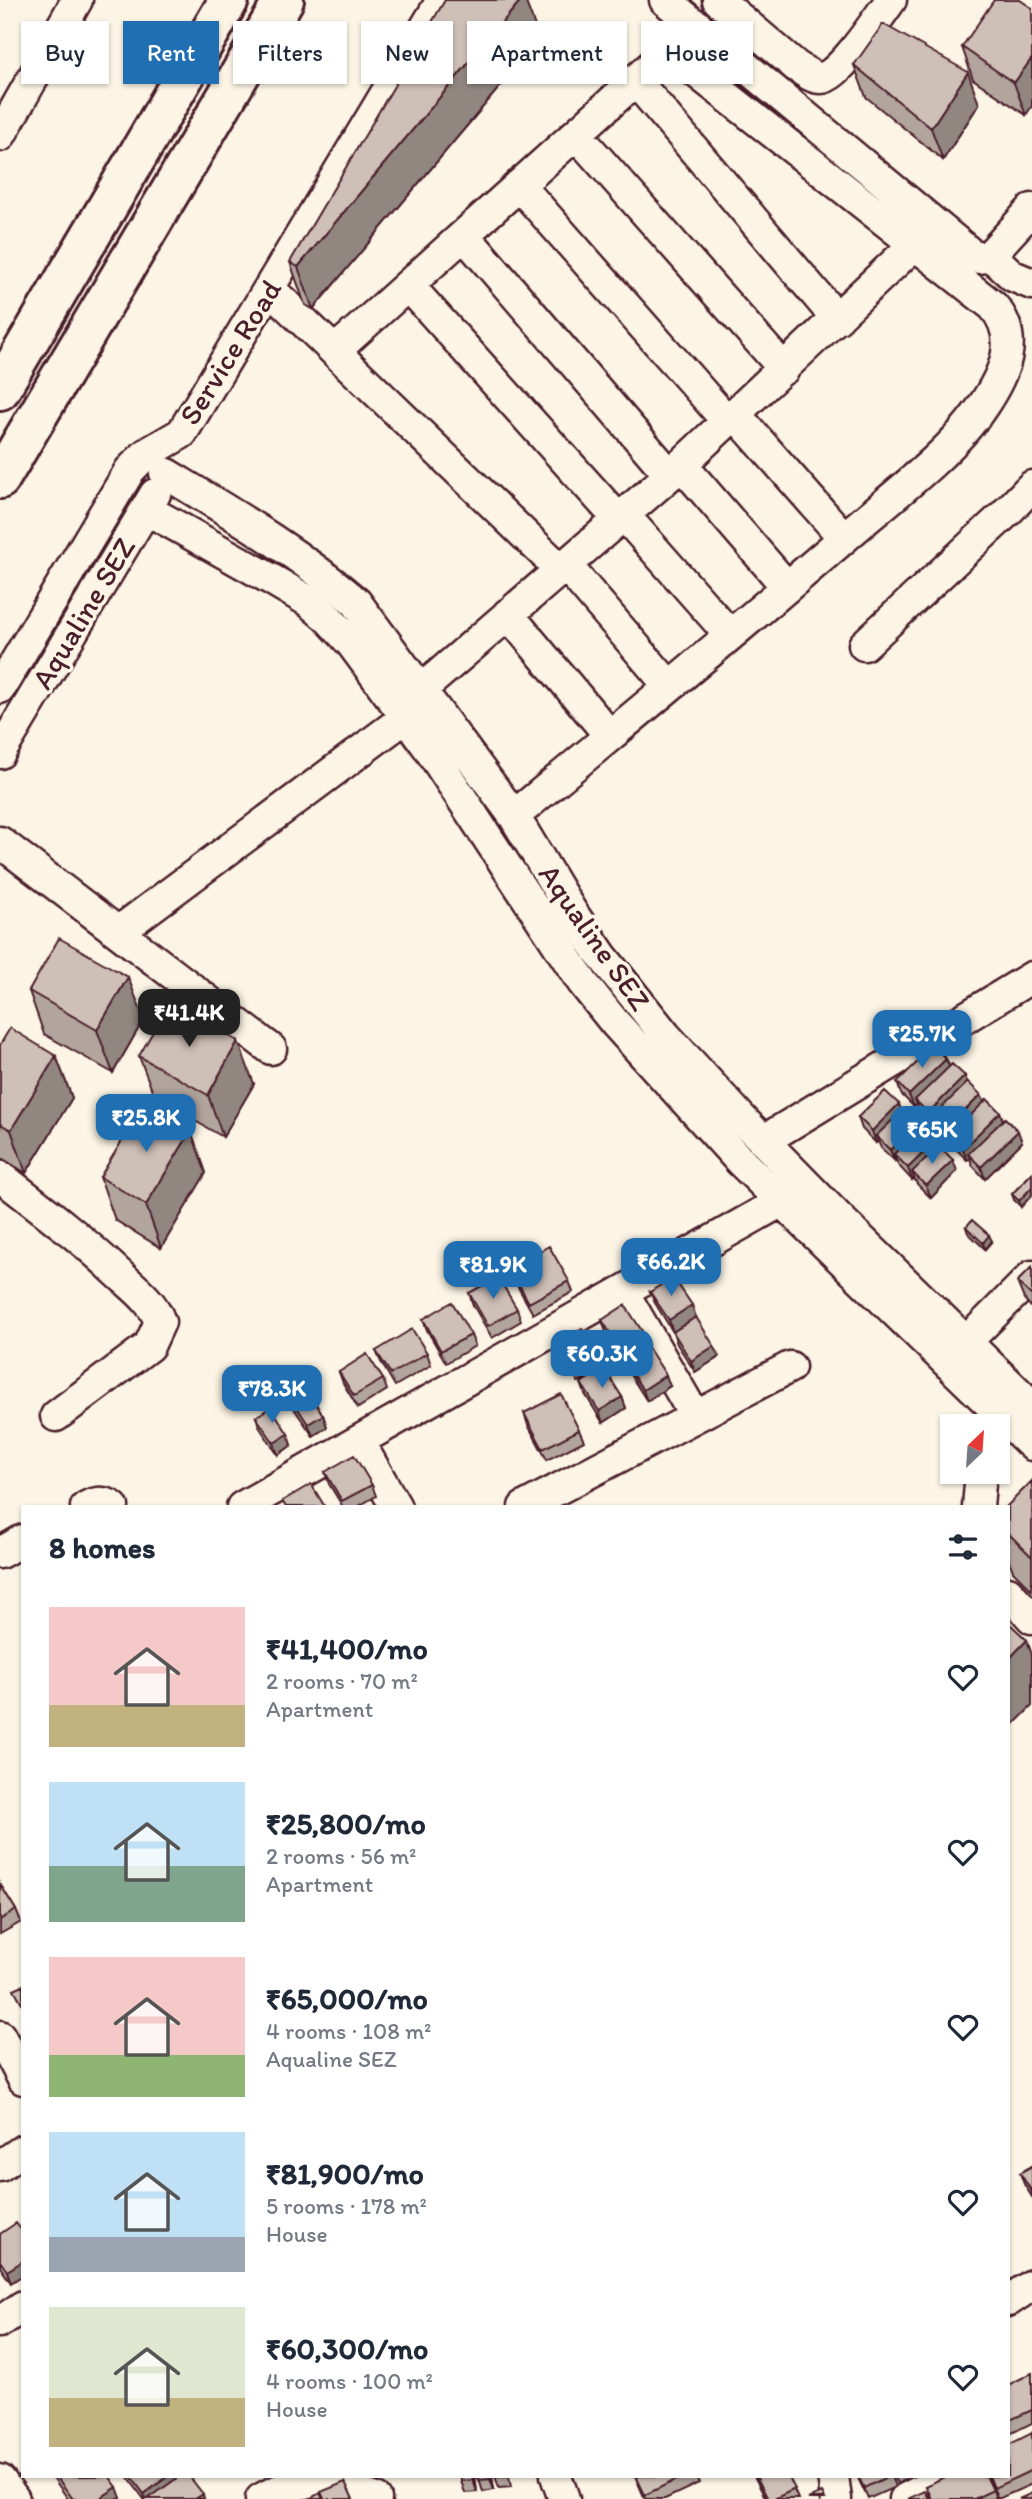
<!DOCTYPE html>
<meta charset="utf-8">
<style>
:root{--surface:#fff;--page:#f2f2f3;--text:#1f2937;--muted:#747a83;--accent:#1f6fb2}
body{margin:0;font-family:Itim,sans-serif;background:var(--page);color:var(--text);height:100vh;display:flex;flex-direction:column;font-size:26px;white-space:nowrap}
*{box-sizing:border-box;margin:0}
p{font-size:23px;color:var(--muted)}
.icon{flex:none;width:38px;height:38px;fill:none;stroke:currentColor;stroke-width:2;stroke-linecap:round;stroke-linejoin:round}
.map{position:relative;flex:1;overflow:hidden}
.drawer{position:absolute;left:21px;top:1505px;width:989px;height:973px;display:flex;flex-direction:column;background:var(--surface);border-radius:0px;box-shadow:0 2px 5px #0004}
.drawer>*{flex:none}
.top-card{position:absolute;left:21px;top:21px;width:990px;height:63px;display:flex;gap:14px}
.needle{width:46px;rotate:25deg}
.controls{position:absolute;left:940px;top:1414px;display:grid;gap:14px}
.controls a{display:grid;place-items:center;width:70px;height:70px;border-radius:0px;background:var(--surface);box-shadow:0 2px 5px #0004;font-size:35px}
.price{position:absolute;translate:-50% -60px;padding:0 16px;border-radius:14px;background:var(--accent);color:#fff;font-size:23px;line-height:46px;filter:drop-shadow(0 2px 4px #0008)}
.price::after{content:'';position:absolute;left:50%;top:42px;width:21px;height:16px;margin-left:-10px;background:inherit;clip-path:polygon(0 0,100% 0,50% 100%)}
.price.selected{background:#222;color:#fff}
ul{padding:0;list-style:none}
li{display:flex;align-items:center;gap:21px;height:175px;padding:0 28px}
li span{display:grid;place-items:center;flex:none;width:196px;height:140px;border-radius:0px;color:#555}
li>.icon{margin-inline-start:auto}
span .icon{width:84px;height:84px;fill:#fffc;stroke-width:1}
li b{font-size:30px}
h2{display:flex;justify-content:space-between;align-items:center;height:84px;padding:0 28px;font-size:30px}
.tag{padding:0 24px;border-radius:0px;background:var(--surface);box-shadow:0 2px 5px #0004;font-size:24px;line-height:63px}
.tag.selected{background:var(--accent);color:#fff}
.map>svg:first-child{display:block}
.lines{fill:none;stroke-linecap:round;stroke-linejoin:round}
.minor-casing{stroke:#4a1f2b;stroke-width:35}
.major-casing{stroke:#4a1f2b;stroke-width:44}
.minor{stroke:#fcf5e5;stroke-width:30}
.major{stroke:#fcf5e5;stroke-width:38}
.wall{fill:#b2a59d;stroke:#4a1f2b;stroke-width:2}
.shaded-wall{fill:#918680;stroke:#4a1f2b;stroke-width:2}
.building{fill:#cfc0b7;stroke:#4a1f2b;stroke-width:2}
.labels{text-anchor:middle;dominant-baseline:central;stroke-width:7;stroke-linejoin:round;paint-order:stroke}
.street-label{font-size:30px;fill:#4a1f2b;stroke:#fcf5e5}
</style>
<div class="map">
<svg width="1032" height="2499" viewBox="0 0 1032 2499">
<rect width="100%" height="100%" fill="#fcf5e5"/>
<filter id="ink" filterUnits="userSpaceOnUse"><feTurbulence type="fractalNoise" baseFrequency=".0143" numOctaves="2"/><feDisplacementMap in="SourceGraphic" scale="14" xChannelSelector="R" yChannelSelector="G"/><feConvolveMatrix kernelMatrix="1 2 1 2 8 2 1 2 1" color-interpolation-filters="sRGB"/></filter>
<g filter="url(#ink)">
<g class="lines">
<defs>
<path id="minor" d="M665,0L970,253L980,258L990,255L1032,209
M718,0L796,66C804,71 812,78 821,78C839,78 879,16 891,0
M635,80L837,319
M576,134L784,369
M0,136L77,0
M519,185L727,421
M464,235L670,475
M990,255L1013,276L1032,284
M408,285L619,520
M270,289L560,569
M336,350L697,25
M735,414L844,538
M681,464L787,587
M165,473C231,513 298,552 356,602L514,816L571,911L602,956L666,1036L744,1121L837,1216L1032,1406
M146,509L269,578L308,601L329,619L352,644L428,747L583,983L615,1023L740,1161L1032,1445
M624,515L730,635
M566,565L669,686
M508,614L610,736
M864,645L1006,513L1032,486
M0,688L130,470L146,454L182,433L442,0
M422,689L670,475L914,245
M0,753L155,494
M514,816C624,724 735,633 843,539C887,500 950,455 982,407C1003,376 1022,339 993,306L668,50
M0,842L271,1049
M118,932L406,717
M763,1141L1032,977
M0,1176C40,1207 81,1238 118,1273C134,1288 153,1301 160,1322L149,1346L56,1416
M623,1292L695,1416
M966,1342L1032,1276
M359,1442L396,1507
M86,1507C95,1502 104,1501 113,1507
M242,1507L782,1201
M524,1507L790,1367
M978,1507L981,1472
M0,1553L23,1540
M1008,1592L1032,1618
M0,2036L23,2079
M0,2166L23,2150
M1008,2301L1032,2285
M0,2322L23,2306
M118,2476L129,2494V2499
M556,2476L564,2499
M833,2476L836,2499
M0,2480L14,2499
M261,2499C310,2472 327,2483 376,2499
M905,2499L949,2476"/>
<path id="major" d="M0,390L229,0
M0,479L284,0"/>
</defs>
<use href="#minor" class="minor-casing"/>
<use href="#major" class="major-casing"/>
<use href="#minor" class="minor"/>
<use href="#major" class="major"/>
</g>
<path class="wall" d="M1032,8L1026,115L973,79L962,47Z
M540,39L313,309L305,305L290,262Z
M854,65L979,104L943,160L866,97Z
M29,991L144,1019L113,1073L44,1034Z
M0,1045L56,1056L72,1098L26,1173L0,1157Z
M139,1056L254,1084L223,1137L155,1098Z
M946,1059L949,1066L965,1076L967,1083L984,1102L1000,1112L1003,1120L1022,1142L985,1179L972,1165L970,1158L967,1160L954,1147L951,1140L948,1143L936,1130L933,1123L932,1125L919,1111L917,1104L914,1107L901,1094L897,1082Z
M901,1112L917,1123L919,1129L937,1148L957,1171L931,1198L917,1184L914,1178L912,1180L899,1166L896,1160L895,1161L881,1148L878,1141L876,1143L862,1129L858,1117Z
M191,1131L206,1173L161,1248L115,1220L100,1177Z
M1032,1173L1021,1207L1014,1200L1012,1194Z
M966,1227L992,1241L985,1249L968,1233Z
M1032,1267V1308L1024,1299L1017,1282Z
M510,1268L569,1281L573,1292L533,1314L514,1280Z
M650,1292L696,1317L673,1332L655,1303Z
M469,1293L517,1309L521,1321L492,1338L473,1305Z
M423,1319L471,1335L475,1346L446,1363L427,1330Z
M602,1320L644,1334L648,1345L625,1360L606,1332Z
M673,1332L714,1346L719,1357L695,1372L677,1344Z
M558,1341L598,1358L602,1369L622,1397L626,1408L603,1423L585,1394L581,1383L599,1371L578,1382L562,1353Z
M376,1351L427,1353L431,1365L395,1386L381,1362Z
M624,1361L670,1386L647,1401L629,1373Z
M339,1372L383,1379L387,1390L358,1408L343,1383Z
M291,1398L323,1415L327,1427L313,1436L295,1410Z
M524,1413L579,1430L584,1441L547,1460L528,1425Z
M256,1417L288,1434L292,1445L278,1455L260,1428Z
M325,1472L372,1485L376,1496L357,1507H343L329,1484Z
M1032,1481V1590L1013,1571L1008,1558V1507Z
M0,1884L16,1910L21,1922L0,1934Z
M1032,2166V2197L1024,2184L1020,2173Z
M0,2234L11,2283L0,2267Z
M1032,2373V2423L1008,2435V2385Z
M1032,2433V2484L998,2499L988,2476H1008Z
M52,2476H109L121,2498L120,2499H68Z
M127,2476H189L204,2499H144Z
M475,2476L477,2492L465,2493L461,2481Z
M478,2476H492L494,2490L483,2492Z
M495,2476H509L511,2487L499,2488Z
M635,2476H696L699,2483L665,2499H645Z
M754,2476H788L798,2499H766Z
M857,2476H891L895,2487L868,2499Z
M893,2476H913L897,2484Z
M926,2486L993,2490L996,2499H930Z"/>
<path class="shaded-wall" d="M521,0H525L540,39L313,309L298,267Z
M1032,58V106L1026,115L1014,83Z
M968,72L979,104L943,160L931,128Z
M128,977L144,1019L113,1073L97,1030Z
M238,1041L254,1084L223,1137L208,1095Z
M56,1056L72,1098L26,1173L11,1130Z
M946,1059L951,1070L915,1100L917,1104L914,1107L909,1095Z
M965,1076L969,1088L931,1118L933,1123L932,1125L928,1113Z
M981,1095L986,1106L950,1136L951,1140L948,1143L944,1131Z
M899,1104L903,1116L876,1136L878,1141L876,1143L872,1131Z
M1000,1112L1004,1124L968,1154L970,1158L967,1160L963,1149Z
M917,1123L921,1135L894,1154L896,1160L895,1161L890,1150Z
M191,1131L206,1173L161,1248L146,1205Z
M1018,1131L1022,1142L985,1179L981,1167Z
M935,1141L939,1153L912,1172L914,1178L912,1180L908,1168Z
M953,1160L957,1171L931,1198L926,1186Z
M1032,1187V1195L1021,1207L1019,1201Z
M989,1235L992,1241L985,1249L983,1243Z
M692,1305L696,1317L673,1332L669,1320Z
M644,1334L648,1345L625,1360L620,1349Z
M714,1346L719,1357L695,1372L691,1361Z
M666,1375L670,1386L647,1401L643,1390Z
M622,1397L626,1408L603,1423L599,1411Z
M323,1415L327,1427L313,1436L308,1424Z
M288,1434L292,1445L278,1455L274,1443Z
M1027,1640L1032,1655V1706L1008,1730V1660Z
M23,2261V2275L11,2283L7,2271Z
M168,2476H188L157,2499H146L144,2494Z
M472,2476H475L477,2492L473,2480Z
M489,2476H492L494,2490L490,2479Z
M117,2487L121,2498L120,2499H99Z
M203,2494L204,2499H195Z"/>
<path class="building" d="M445,0H521L298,267L290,262Z
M994,0H1020L1032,8V58L1014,83L962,47Z
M883,24L968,72L931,128L854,65Z
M59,938L128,977L97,1030L29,991Z
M170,1002L238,1041L208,1095L139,1056Z
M10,1028L56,1056L11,1130L0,1124V1045Z
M934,1046L946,1059L909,1095L897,1082Z
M952,1064L965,1076L928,1113L915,1100Z
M968,1082L981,1095L944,1131L931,1118Z
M885,1091L899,1104L872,1131L858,1117Z
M987,1099L1000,1112L963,1149L950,1136Z
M145,1103L191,1131L146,1205L100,1177Z
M903,1110L917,1123L890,1150L876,1136Z
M1005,1118L1018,1131L981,1167L968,1154Z
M921,1127L935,1141L908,1168L894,1154Z
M939,1146L953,1160L926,1186L912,1172Z
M1032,1173V1187L1019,1201L1012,1194Z
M972,1220L989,1235L983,1243L966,1227Z
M549,1246L569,1281L529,1303L510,1268Z
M1032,1267V1296L1017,1282Z
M498,1277L517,1309L488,1326L469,1293Z
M673,1277L692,1305L669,1320L650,1292Z
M452,1302L471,1335L441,1351L423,1319Z
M625,1305L644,1334L620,1349L602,1320Z
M696,1317L714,1346L691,1361L673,1332Z
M582,1328L598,1358L574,1371L558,1341Z
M412,1329L427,1353L391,1374L376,1351Z
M647,1346L666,1375L643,1390L624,1361Z
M367,1354L383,1379L354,1396L339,1372Z
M604,1368L622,1397L599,1411L581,1383Z
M306,1388L323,1415L308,1424L291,1398Z
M561,1394L579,1430L543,1449L524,1413Z
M271,1407L288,1434L274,1443L256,1417Z
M354,1455L372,1485L342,1501L325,1472Z
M1032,1481V1557L1008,1533V1507H1006Z
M311,1484L325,1507H286L282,1501Z
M1008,1622L1027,1640L1008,1660Z
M0,1884L16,1910L0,1920Z
M23,1985V2005L14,1989Z
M1032,2166V2192L1020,2173Z
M16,2223L23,2232V2261L7,2271L0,2261V2234Z
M1032,2373V2410L1008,2421V2385Z
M1032,2433V2470L994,2488L989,2476H1008V2445Z
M56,2476H109L117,2487L99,2499H73Z
M131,2476H168L144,2494Z
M180,2476H189L203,2494L195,2499H148Z
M461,2476H472L473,2480L461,2481Z
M478,2476H489L490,2479L479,2480Z
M636,2476H684L645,2495Z
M756,2476H788L795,2489L774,2499H768Z
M858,2476H889L864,2488Z
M946,2476H986L993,2490L974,2499H932L926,2486Z
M345,2482L353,2499H324L321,2492Z
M925,2491L929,2499H908Z
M320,2493L323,2499H309Z
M822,2493L825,2499H808Z
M1032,2493V2499H1019Z"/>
</g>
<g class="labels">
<g class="street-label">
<text transform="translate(230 352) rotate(-58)">Service Road</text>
<text transform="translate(83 613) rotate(-59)">Aqualine SEZ</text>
<text transform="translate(595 937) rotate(55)">Aqualine SEZ</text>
</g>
</g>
</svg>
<div class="controls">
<a><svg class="needle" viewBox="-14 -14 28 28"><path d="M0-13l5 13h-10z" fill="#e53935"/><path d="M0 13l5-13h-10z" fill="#747a83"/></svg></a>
</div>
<b class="price selected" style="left:189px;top:1049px">₹41.4K</b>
<b class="price" style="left:922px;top:1070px">₹25.7K</b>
<b class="price" style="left:146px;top:1154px">₹25.8K</b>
<b class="price" style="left:932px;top:1166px">₹65K</b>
<b class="price" style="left:671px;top:1298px">₹66.2K</b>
<b class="price" style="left:493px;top:1301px">₹81.9K</b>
<b class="price" style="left:602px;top:1390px">₹60.3K</b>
<b class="price" style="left:272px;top:1425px">₹78.3K</b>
<div class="top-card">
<a class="tag">Buy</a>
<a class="tag selected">Rent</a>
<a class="tag">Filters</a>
<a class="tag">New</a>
<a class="tag">Apartment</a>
<a class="tag">House</a>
</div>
<section class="drawer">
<h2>8 homes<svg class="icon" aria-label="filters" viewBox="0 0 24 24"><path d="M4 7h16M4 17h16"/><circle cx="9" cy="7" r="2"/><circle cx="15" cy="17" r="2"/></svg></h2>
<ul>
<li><span style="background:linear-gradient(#f6c9c9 70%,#c2b280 0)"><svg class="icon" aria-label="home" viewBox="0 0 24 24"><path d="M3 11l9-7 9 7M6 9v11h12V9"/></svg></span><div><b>₹41,400/mo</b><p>2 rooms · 70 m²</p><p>Apartment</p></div><svg class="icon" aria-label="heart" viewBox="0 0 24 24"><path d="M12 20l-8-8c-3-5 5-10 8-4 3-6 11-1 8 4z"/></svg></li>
<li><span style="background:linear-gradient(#bfe0f5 60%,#7fa58c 0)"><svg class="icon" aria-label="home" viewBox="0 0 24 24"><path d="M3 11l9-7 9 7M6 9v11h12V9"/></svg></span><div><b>₹25,800/mo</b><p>2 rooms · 56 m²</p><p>Apartment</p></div><svg class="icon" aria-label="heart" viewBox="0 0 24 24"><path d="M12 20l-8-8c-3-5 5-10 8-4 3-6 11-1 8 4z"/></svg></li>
<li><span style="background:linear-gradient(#f6c9c9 70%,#8fb573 0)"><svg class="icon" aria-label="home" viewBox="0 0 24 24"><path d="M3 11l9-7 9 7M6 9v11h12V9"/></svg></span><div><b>₹65,000/mo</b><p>4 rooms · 108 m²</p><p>Aqualine SEZ</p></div><svg class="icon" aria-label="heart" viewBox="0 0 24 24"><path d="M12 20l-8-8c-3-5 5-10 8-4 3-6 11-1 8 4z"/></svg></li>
<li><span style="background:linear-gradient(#bfe0f5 75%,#9aa5b1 0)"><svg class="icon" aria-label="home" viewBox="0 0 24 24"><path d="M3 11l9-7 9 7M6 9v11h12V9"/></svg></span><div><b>₹81,900/mo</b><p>5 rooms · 178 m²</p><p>House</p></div><svg class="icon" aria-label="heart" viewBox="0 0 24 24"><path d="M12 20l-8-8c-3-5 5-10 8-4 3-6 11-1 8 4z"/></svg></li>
<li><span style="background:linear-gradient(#dfe7d0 65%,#c2b280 0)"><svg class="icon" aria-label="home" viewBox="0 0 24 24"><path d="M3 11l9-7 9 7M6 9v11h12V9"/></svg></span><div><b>₹60,300/mo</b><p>4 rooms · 100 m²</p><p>House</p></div><svg class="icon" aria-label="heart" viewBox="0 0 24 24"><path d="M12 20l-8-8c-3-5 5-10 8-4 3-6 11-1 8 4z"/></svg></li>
</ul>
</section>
</div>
